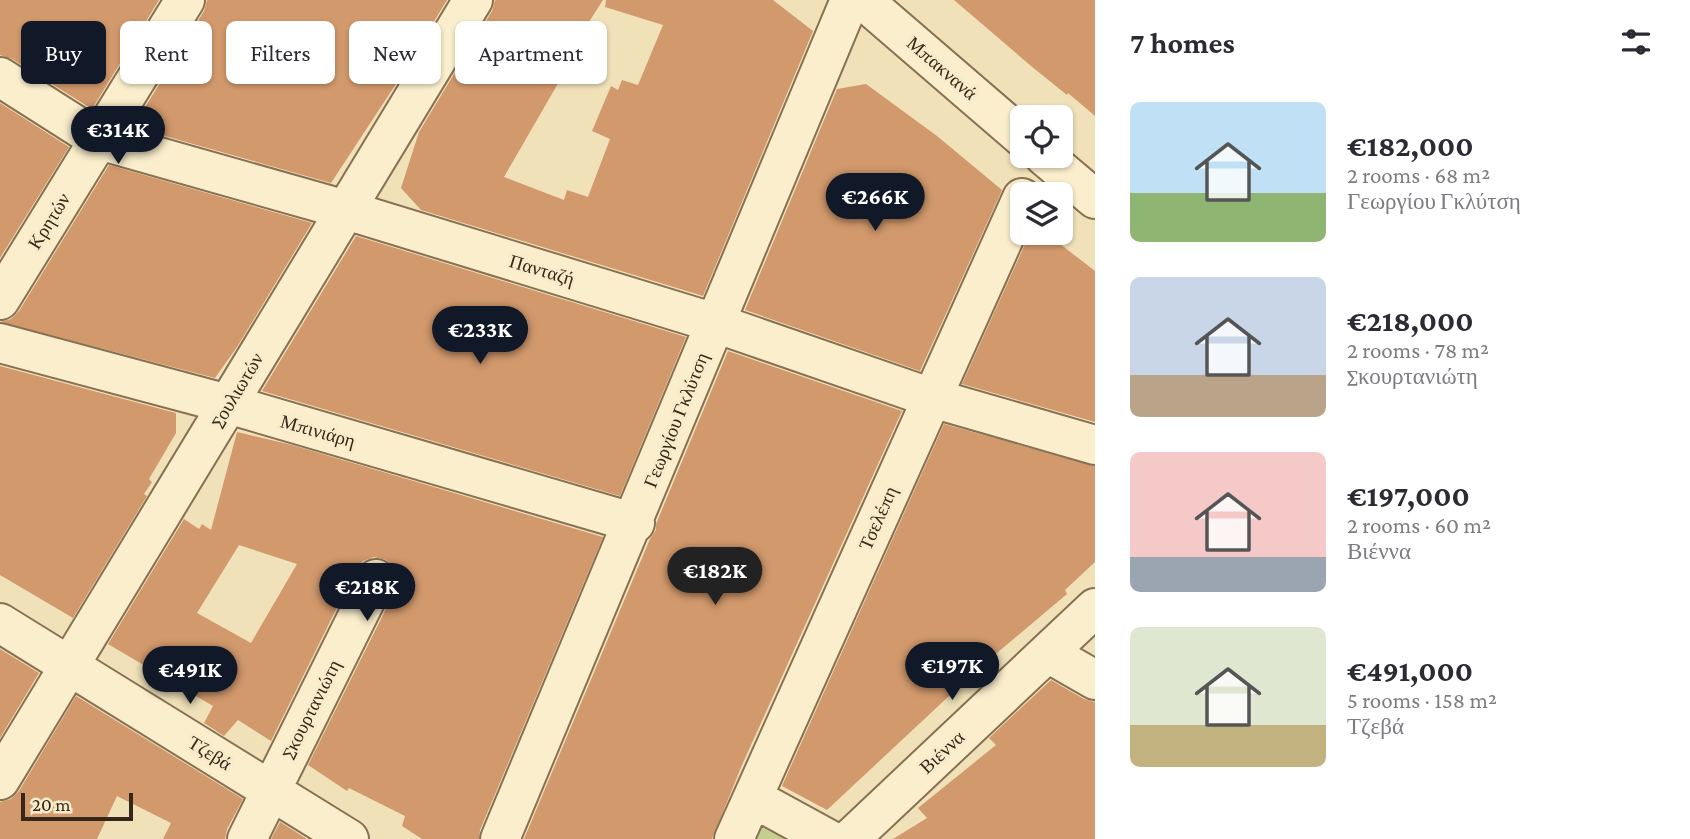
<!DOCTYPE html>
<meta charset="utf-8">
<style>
:root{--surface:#fff;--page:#f7f7f7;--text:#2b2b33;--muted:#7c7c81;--accent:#111827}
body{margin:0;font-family:"Crimson Pro",serif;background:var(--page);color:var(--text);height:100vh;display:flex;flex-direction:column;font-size:26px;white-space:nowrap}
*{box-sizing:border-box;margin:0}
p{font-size:23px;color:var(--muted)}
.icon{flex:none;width:38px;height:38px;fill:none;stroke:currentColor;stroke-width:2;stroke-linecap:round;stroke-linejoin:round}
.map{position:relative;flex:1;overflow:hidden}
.drawer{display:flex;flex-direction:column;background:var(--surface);width:595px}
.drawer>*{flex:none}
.banner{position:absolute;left:21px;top:21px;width:665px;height:63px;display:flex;gap:14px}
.tools{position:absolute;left:1010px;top:105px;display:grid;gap:14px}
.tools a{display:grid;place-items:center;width:63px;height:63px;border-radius:10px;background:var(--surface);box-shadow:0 2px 5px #0004;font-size:35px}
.scale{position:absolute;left:21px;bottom:18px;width:112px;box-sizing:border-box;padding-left:7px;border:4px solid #352719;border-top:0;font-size:19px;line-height:24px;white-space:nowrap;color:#352719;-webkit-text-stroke:5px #f7ebc9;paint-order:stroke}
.price{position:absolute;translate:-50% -60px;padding:0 16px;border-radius:24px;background:var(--accent);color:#fff;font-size:23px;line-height:46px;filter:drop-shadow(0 2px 4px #0008)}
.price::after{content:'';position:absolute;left:50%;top:42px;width:21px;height:16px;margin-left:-10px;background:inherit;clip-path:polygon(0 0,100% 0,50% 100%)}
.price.on{background:#222;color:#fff}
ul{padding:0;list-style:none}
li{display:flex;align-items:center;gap:21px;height:175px;padding:0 35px}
li span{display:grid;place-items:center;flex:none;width:196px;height:140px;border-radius:10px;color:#555}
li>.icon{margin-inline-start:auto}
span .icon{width:84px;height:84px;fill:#fffc;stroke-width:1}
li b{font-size:30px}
h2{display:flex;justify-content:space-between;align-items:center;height:84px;padding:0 35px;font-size:30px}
.chip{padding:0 24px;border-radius:10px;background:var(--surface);box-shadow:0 2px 5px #0004;font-size:24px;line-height:63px}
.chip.on{background:var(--accent);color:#fff}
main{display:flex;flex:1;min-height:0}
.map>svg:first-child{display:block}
.green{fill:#c5ce8d}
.building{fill:#d2996c;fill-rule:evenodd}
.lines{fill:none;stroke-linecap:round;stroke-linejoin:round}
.minor-casing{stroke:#887053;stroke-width:42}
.minor{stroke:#fbeecc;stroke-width:38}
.labels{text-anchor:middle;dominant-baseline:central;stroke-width:6;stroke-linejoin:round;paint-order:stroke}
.street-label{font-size:19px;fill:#352719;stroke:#f7ebc9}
</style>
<main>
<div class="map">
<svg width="1095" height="839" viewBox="0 0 1095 839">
<rect width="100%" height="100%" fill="#f0e1b9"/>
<path class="green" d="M754,822L791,839H745Z"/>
<path class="building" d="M0,0H159L92,109L12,59L0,55Z
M207,0H447L396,84L331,183L133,127L204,11Z
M495,0H603L566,58L571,61L504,177L564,200L567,190L588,197L610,139L592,131L611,86L618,90L622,80L638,85L663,25L605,7L606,0H773L813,31L703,296L421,210L401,188L419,132L492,11Z
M954,0H1095V116L1068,93L1067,95L1031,66Z
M866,84L937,136L1002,190L920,371L745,310L837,89Z
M0,103L69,147L0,258Z
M109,165L312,223L237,347L215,378L0,322L11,319L19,311Z
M356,236L686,337L620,496L262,391Z
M1051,237L1095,271V422L962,384L1026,242Z
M728,351L902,411L742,765L712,839H524L650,539L656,530V524Z
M0,366L176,413V433L149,479L152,482L144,494L147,496L73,618L0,575Z
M944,424L1095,466V562L1065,590L1067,594L979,668L827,810L782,786Z
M237,432L292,445L603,537L480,830L479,839H422L402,826L405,816L349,788L347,791L308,765L396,589L398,577L394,566L386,560L374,557L363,561L356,569L271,741L238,720L224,736L204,723L213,706L108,644L184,519L199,529L202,524L211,530ZM239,545L297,564L251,643L197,613Z
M0,649L39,673L0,738Z
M1051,680L1084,699L1095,702V839H893L927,818L918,808L996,745L989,738Z
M76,696L243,799L227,829L225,839H163L171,823L117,796L97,839H0V802L11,799L19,791Z
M280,822L307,839H271Z"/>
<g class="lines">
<defs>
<path id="minor" d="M863,0L1022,137
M0,77L99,140L346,210L715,323L932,398L1095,445
M1044,156L1095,199
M0,300L185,0
M0,343L228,404L635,523
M0,623L349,839
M1048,653L1095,680
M0,780L473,0
M753,798L828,839
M247,839L376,579
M500,839C619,560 733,279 850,0
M734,839L1022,198
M850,839L1095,608"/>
</defs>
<use href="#minor" class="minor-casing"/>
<use href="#minor" class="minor"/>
</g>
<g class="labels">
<g class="street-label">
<text transform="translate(942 68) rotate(41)">Μπακνανά</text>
<text transform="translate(49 221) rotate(-58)">Κρητών</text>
<text transform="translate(542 270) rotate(17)">Πανταζή</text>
<text transform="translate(237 390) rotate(-59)">Σουλιωτών</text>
<text transform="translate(676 420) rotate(-68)">Γεωργίου Γκλύτση</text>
<text transform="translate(318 431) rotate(16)">Μπινιάρη</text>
<text transform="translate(878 518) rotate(-66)">Τσελέπη</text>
<text transform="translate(311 709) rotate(-63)">Σκουρτανιώτη</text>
<text transform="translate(942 752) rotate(-43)">Βιέννα</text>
<text transform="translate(210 753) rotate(32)">Τζεβά</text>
</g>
</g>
</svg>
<div class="tools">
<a><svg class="icon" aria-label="locate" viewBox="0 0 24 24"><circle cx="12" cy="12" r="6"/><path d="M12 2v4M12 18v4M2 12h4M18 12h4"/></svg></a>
<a><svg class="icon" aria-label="layers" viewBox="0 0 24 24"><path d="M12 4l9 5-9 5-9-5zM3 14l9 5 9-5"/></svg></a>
</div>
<div class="scale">20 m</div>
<b class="price" style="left:118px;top:166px">€314K</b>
<b class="price" style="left:875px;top:233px">€266K</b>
<b class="price" style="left:480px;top:366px">€233K</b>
<b class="price on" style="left:715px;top:607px">€182K</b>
<b class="price" style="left:367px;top:623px">€218K</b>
<b class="price" style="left:952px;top:702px">€197K</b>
<b class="price" style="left:190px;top:706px">€491K</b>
<div class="banner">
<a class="chip on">Buy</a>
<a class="chip">Rent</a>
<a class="chip">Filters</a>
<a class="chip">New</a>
<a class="chip">Apartment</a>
</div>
</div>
<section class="drawer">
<h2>7 homes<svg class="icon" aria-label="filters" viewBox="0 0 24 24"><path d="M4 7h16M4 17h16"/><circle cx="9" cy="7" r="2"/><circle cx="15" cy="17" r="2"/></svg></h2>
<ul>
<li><span style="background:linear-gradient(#bfe0f5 65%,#8fb573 0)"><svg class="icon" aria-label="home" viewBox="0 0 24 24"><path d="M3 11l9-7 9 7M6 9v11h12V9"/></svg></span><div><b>€182,000</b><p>2 rooms · 68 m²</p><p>Γεωργίου Γκλύτση</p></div></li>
<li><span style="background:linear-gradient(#c9d6e8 70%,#b9a48a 0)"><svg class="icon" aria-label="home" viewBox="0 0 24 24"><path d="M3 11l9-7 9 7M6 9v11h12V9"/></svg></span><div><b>€218,000</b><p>2 rooms · 78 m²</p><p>Σκουρτανιώτη</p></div></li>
<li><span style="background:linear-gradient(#f6c9c9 75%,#9aa5b1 0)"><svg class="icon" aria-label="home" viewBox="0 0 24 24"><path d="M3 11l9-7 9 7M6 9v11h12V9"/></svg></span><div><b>€197,000</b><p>2 rooms · 60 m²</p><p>Βιέννα</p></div></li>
<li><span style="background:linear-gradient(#dfe7d0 70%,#c2b280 0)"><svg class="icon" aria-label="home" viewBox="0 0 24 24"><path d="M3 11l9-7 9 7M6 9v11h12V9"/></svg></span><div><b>€491,000</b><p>5 rooms · 158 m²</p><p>Τζεβά</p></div></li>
</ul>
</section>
</main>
